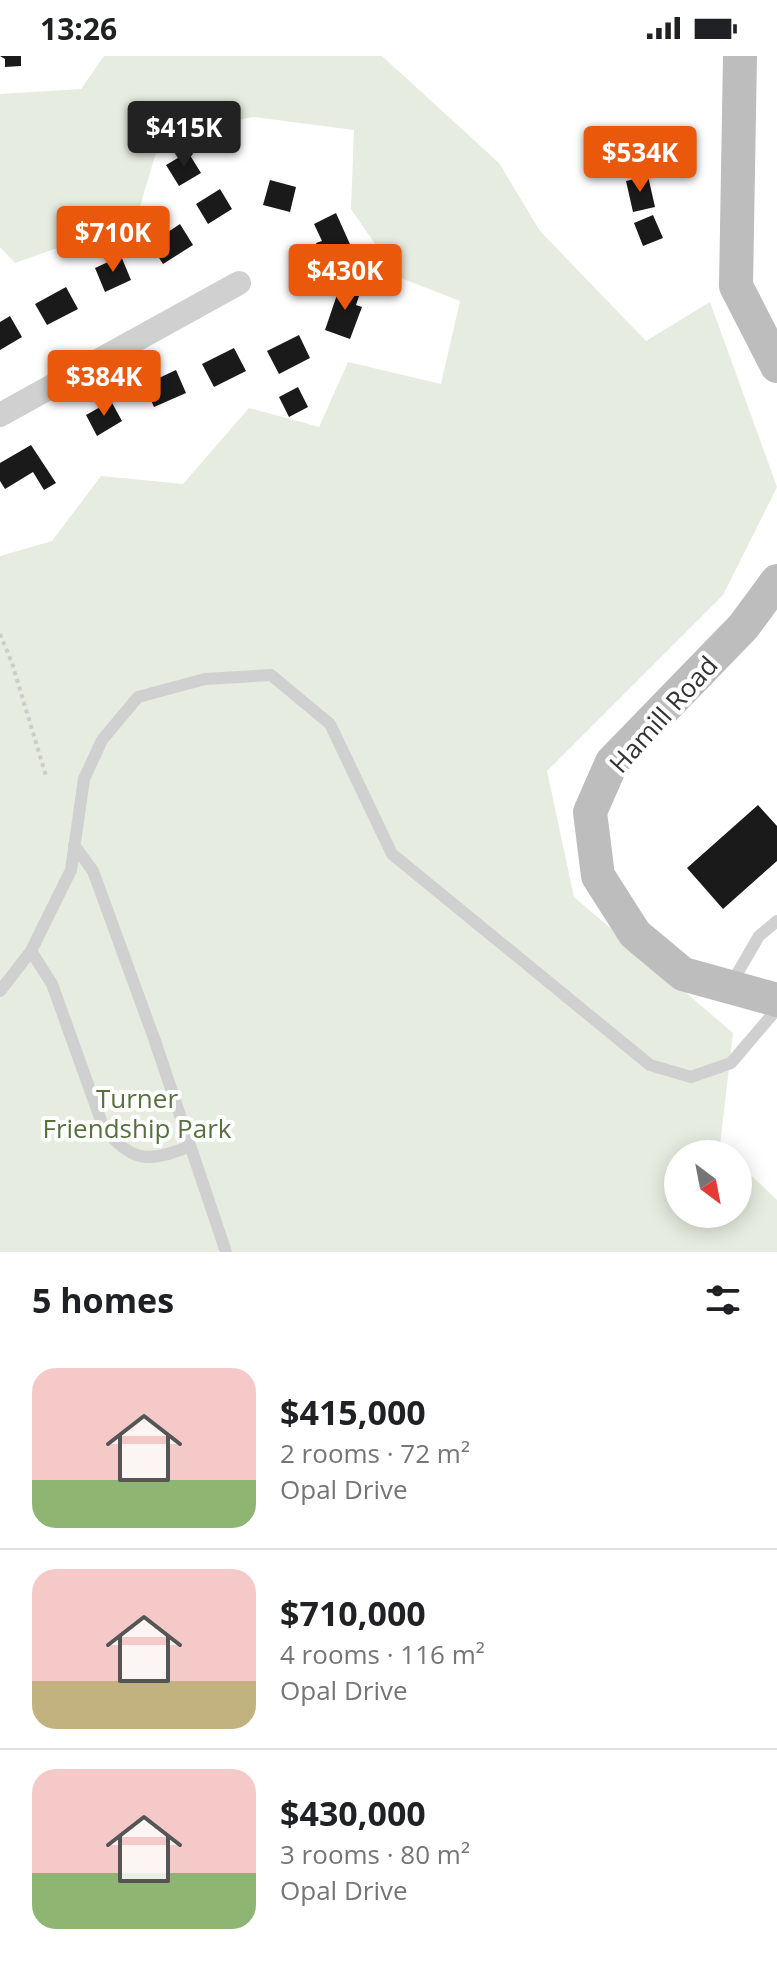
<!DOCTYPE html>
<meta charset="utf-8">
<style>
:root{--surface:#fff;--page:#f6f6f6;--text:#202124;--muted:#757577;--line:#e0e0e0;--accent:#ea580c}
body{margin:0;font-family:"Open Sans",sans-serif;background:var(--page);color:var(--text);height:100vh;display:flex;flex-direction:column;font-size:30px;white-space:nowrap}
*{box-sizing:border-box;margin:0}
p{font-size:26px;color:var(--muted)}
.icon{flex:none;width:44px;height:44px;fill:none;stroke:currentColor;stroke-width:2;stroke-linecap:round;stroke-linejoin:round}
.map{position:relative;height:1196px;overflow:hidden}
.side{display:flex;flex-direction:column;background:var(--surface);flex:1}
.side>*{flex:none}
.needle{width:52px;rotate:148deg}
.controls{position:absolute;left:664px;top:1084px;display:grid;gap:16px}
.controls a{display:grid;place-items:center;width:88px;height:88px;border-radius:50%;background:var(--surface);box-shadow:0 4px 20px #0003;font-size:40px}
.price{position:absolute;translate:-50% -68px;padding:0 18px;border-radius:8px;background:var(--accent);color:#fff;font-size:26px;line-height:52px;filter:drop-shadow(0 2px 4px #0008)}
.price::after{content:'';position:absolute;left:50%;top:48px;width:24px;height:18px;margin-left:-12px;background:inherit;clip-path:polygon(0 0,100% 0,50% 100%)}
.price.active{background:#222;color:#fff}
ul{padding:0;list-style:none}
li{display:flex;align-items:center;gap:24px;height:200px;padding:0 32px}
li+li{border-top:2px solid var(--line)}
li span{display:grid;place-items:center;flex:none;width:224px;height:160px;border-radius:24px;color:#555}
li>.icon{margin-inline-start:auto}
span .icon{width:96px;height:96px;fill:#fffc;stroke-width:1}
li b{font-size:34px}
h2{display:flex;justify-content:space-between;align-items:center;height:96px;padding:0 32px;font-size:34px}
.status{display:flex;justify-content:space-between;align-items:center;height:56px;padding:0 40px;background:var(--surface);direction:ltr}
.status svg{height:22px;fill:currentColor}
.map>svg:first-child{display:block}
.green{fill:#e6ecdf}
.building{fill:#1a1a1a}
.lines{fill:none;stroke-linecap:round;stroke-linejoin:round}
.path{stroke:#cdcdcd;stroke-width:4;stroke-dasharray:4 4;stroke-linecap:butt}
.lane{stroke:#d0d0d0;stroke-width:12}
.street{stroke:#d0d0d0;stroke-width:24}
.secondary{stroke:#bdbdbd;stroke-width:34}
.labels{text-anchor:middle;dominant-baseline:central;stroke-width:8;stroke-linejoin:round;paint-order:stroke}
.street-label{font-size:26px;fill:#333;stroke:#fff}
.park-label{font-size:26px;fill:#56703f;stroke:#fff}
</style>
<div class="status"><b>13:26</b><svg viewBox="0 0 49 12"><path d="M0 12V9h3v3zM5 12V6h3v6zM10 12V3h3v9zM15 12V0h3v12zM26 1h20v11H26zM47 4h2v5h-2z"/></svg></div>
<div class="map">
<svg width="777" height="1196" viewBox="0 0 777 1196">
<rect width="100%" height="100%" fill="#fff"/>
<path class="green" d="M104,0H382L499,107L540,175L646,285L710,246L777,431L723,539L547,715L574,841L733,977L720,1089L729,1098H678V1158H738V1107L777,1144V1196H0V500L52,485L101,420L183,428L249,352L319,371L348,306L441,328L460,245L398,221L351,153L354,74L254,61L162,76L136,164L15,207L0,191V38L81,33Z"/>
<path class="building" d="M0,0H21V10L5,11V3Z
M188,96L201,117L179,130L166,109Z
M648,120L655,151L633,156L626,125Z
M270,124L296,131L290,156L263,149Z
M220,133L232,153L208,168L196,148Z
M336,157L353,195L326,208L316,187L322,185L314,168Z
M653,159L663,182L643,190L634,167Z
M180,168L193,189L163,208L150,188Z
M121,200L131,224L105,236L95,212Z
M341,227L361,234L356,249L362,251L350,283L325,274Z
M66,231L78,253L47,269L35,248Z
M10,260L22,281L0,294V266Z
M299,279L310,302L279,318L267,295Z
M234,292L246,315L214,331L202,308Z
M176,314L186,337L154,351L144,329Z
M298,331L308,351L289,361L279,341Z
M111,345L122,365L97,380L86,359Z
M31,389L56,427L44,434L33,416L5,433L0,425V407Z
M758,749L777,770V805L723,853L687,812Z"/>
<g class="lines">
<path class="path" d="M0,578L12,607L46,720"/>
<path class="lane" d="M74,789L93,815L155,985L226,1196
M31,895L52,928L103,1070C130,1107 150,1107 190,1090
M730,930L759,880L777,865
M0,935L31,895L71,814L84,723L102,684L138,641L205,623L271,619L330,668L392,798L650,1009L691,1021L731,1007L777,953"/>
<path class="street" d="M0,359L239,227"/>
<path class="secondary" d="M740,0L736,230L777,310
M777,525L743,571L612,706L590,756L598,820L635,878L683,918L777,944"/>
</g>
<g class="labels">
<g class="street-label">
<text transform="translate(663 658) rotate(-48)">Hamill Road</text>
</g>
<g class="park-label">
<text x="137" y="1042">Turner<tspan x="137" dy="30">Friendship Park</tspan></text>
</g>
</g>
</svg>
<div class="controls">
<a><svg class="needle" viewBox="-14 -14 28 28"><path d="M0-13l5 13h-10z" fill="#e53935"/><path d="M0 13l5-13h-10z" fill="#757577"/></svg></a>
</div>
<b class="price active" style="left:184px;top:113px">$415K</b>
<b class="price" style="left:640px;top:138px">$534K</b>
<b class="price" style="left:113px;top:218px">$710K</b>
<b class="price" style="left:345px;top:256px">$430K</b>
<b class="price" style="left:104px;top:362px">$384K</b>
</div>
<section class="side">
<h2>5 homes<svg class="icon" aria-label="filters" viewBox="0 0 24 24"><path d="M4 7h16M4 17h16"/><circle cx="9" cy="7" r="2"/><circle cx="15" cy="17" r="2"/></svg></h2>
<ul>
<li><span style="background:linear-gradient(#f6c9c9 70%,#8fb573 0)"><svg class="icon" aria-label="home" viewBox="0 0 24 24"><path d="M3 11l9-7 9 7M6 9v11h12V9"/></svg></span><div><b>$415,000</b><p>2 rooms · 72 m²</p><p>Opal Drive</p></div></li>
<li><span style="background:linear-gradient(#f6c9c9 70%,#c2b280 0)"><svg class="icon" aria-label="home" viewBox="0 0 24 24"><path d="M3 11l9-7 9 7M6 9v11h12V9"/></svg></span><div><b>$710,000</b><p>4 rooms · 116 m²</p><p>Opal Drive</p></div></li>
<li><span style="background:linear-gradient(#f6c9c9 65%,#8fb573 0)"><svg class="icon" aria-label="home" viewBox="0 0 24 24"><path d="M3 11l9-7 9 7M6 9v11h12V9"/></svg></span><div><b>$430,000</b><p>3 rooms · 80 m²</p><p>Opal Drive</p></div></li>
</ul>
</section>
